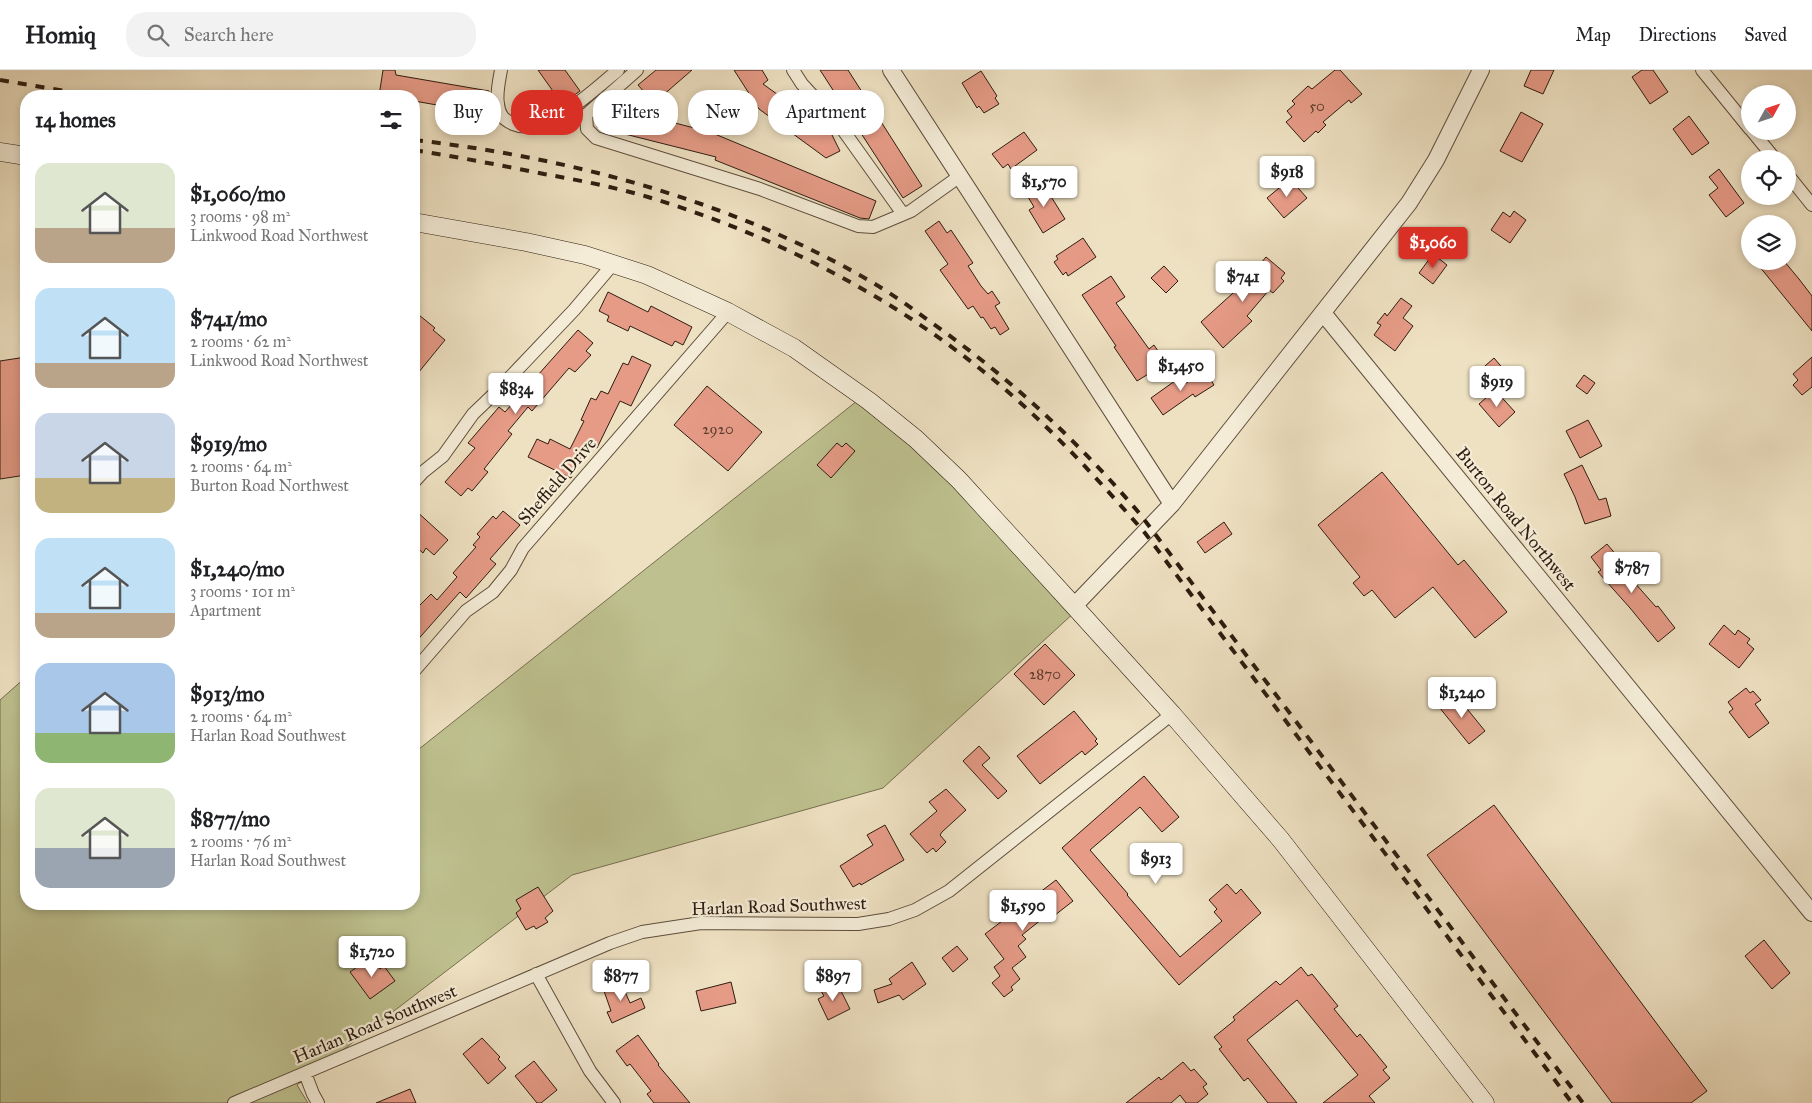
<!DOCTYPE html>
<meta charset="utf-8">
<style>
:root{--surface:#fff;--page:#f2f2f2;--text:#202124;--muted:#757577;--line:#e0e0e0;--accent:#d93025}
body{margin:0;font-family:"IM FELL Great Primer",serif;background:var(--page);color:var(--text);height:100vh;display:flex;flex-direction:column;font-size:19px;white-space:nowrap}
*{box-sizing:border-box;margin:0}
p{font-size:16px;color:var(--muted)}
.icon{flex:none;width:28px;height:28px;fill:none;stroke:currentColor;stroke-width:2;stroke-linecap:round;stroke-linejoin:round}
.map{position:relative;flex:1;overflow:hidden}
.details{position:absolute;left:20px;top:20px;width:400px;height:820px;display:flex;flex-direction:column;background:var(--surface);border-radius:20px;box-shadow:0 2px 8px #0003}
.details>*{flex:none}
.guide{position:absolute;left:435px;top:20px;width:475px;height:45px;display:flex;gap:10px}
.needle{width:32px;rotate:50deg}
.tools{position:absolute;left:1741px;top:15px;display:grid;gap:10px}
.tools a{display:grid;place-items:center;width:55px;height:55px;border-radius:50%;background:var(--surface);box-shadow:0 2px 8px #0003;font-size:25px}
.price{position:absolute;translate:-50% -42px;padding:0 11px;border-radius:5px;background:#fff;color:#222;font-size:16px;line-height:32px;filter:drop-shadow(0 1px 2px #0008)}
.price::after{content:'';position:absolute;left:50%;top:30px;width:15px;height:11px;margin-left:-8px;background:inherit;clip-path:polygon(0 0,100% 0,50% 100%)}
.price.selected{background:var(--accent);color:#fff}
ul{padding:0;list-style:none}
li{display:flex;align-items:center;gap:15px;height:125px;padding:0 15px}
li span{display:grid;place-items:center;flex:none;width:140px;height:100px;border-radius:15px;color:#555}
li>.icon{margin-inline-start:auto}
span .icon{width:60px;height:60px;fill:#fffc;stroke-width:1}
li b{font-size:21px}
h2{display:flex;justify-content:space-between;align-items:center;height:60px;padding:0 15px;font-size:21px}
.chip{padding:0 18px;border-radius:20px;background:var(--surface);box-shadow:0 2px 8px #0003;font-size:18px;line-height:45px}
.chip.selected{background:var(--accent);color:#fff}
header{display:flex;align-items:center;gap:30px;box-sizing:border-box;height:70px;padding:0 25px;background:var(--surface);border-bottom:1px solid var(--line)}
header strong{font-size:24px}
nav{display:flex;gap:28px;margin-inline-start:auto;font-size:18px}
.search{width:350px;height:45px;background:var(--page);display:flex;align-items:center;gap:12px;box-sizing:border-box;padding:0 18px;border-radius:20px;color:var(--muted);font-size:19px}
.map>svg:first-child{display:block}
.green{fill:#bec18f;stroke:#766e4f}
.building{fill:#e69b87;stroke:#2e1c0f}
.lines{fill:none;stroke-linecap:round;stroke-linejoin:round}
.minor-casing{stroke:#5e4d3c;stroke-width:14}
.tertiary-casing{stroke:#5e4d3c;stroke-width:18}
.secondary-casing{stroke:#2e1c0f;stroke-width:19}
.minor{stroke:#f4ecd7;stroke-width:12}
.tertiary{stroke:#f4ecd7;stroke-width:16}
.secondary{stroke:#f4ecd7;stroke-width:18}
.rail{stroke:#2e1c0f;stroke-width:4;stroke-dasharray:9 9;stroke-linecap:butt}
.labels{text-anchor:middle;dominant-baseline:central;stroke-width:4.5;stroke-linejoin:round;paint-order:stroke}
.number-label{font-size:15px;fill:#5c3c2d}
.street-label{font-size:18px;fill:#2e1c0f;stroke:#f4ecd7}
</style>
<header>
<strong>Homiq</strong>
<div class="search"><svg class="icon" aria-label="search" viewBox="0 0 24 24"><circle cx="10" cy="10" r="6"/><path d="M15 15l6 6"/></svg>Search here</div>
<nav><a>Map</a><a>Directions</a><a>Saved</a></nav>
</header>
<div class="map">
<svg width="1812" height="1033" viewBox="0 0 1812 1033">
<rect width="100%" height="100%" fill="#eee1c2"/>
<filter id="stains"><feTurbulence type="fractalNoise" baseFrequency=".004" numOctaves="4"/><feColorMatrix values="0 0 0 0 .2 0 0 0 0 .09 0 0 0 0 .02 0 0 0 .5 -.17"/></filter>
<radialGradient id="worn" r=".72"><stop offset=".6" stop-color="#630" stop-opacity="0"/><stop offset="1" stop-color="#630" stop-opacity=".3"/></radialGradient>
<path class="green" d="M862,327L989,452L1076,541L883,718L572,805L297,1015L308,1033H0V630L26,607V834H414V683Z"/>
<path class="building" d="M383,0H395L396,5L489,21V44L414,31V26H379Z
M538,0H565L580,21L562,34Z
M656,0H692L654,33L638,15Z
M734,0H762L768,10L763,14L831,63L840,81L826,88L759,39Z
M820,0H848L922,116L903,128Z
M1335,0H1340L1362,24L1351,33L1349,30L1323,52L1326,55L1318,63L1316,61L1304,72L1286,52L1292,47L1287,41L1295,34L1292,31L1308,16L1312,19Z
M1531,0H1554L1543,24L1524,16Z
M1642,0H1653L1668,22L1650,34L1632,7Z
M981,1L997,26L995,28L999,34L984,43L979,36L977,38L962,13Z
M609,36L710,62L876,131L869,149L860,148L715,90L716,87L597,57L600,43Z
M1521,42L1543,54L1522,92L1500,81Z
M1689,46L1709,73L1692,85L1673,59Z
M1024,62L1037,80L1011,99L1008,94L1003,98L992,84Z
M1719,99L1744,133L1726,147L1709,125L1718,118L1709,107Z
M1290,109L1307,128L1284,148L1267,128Z
M1042,112L1065,149L1043,163L1029,140L1034,137L1025,122Z
M1514,141L1526,150L1510,173L1491,160L1503,142L1510,147Z
M939,151L947,163L951,160L973,193L968,196L981,216L988,224L992,221L1000,233L995,236L1009,259L1000,265L995,257L991,259L983,247L981,248L973,236L968,239L940,200L948,194L925,161Z
M1083,168L1096,187L1068,206L1066,202L1063,205L1054,192L1058,189L1056,186Z
M1433,184L1447,195L1433,214L1419,203Z
M1266,187L1285,203L1281,208L1284,211L1273,223L1269,220L1247,246L1252,251L1223,278L1201,252L1243,214Z
M1755,191H1784L1799,209L1812,226V261Z
M1164,196L1178,211L1166,223L1151,208Z
M1111,206L1125,227L1116,233L1149,279L1154,275L1166,293L1137,311L1114,277L1116,276L1082,225Z
M608,222L648,242L651,236L692,257L683,275L675,271L672,276L630,256L628,261L607,251L609,246L599,241Z
M1401,228L1412,236L1403,248L1413,256L1395,281L1374,265L1381,255L1377,253L1385,243L1387,246Z
M414,241L435,258L433,260L445,270L414,308Z
M578,260L593,273L586,281L591,285L575,302L569,298L532,341L528,337L508,361L512,364L484,399L488,402L472,421L468,418L461,426L445,412L475,378L468,373L499,337L505,342Z
M632,286L651,295L631,336L620,331L597,378L588,373L571,408L528,387L537,369L548,374L550,369L570,379L584,351L581,350L591,328L596,330L601,321L608,324L623,293L628,295Z
M26,287V405L0,409V291Z
M1812,287V317L1802,325L1793,315L1798,310L1793,304Z
M1494,288L1511,308L1502,316L1485,296Z
M1205,301L1214,315L1195,327L1193,324L1163,345L1151,328L1179,308L1183,315Z
M1584,305L1595,313L1587,324L1576,316Z
M707,316L762,362L728,401L674,355Z
M1495,320L1515,342L1499,357L1479,334Z
M1588,350L1602,376L1580,388L1566,361Z
M837,373L842,377L846,373L855,381L831,408L817,395Z
M1582,395L1599,430L1606,428L1611,446L1585,454L1575,427L1564,404Z
M1382,402L1458,495L1464,490L1507,542L1475,568L1433,517L1395,548L1372,520L1364,526L1353,513L1360,507L1318,455Z
M414,439L448,470L434,485L426,478L423,483L414,475Z
M503,441L520,455L490,489L496,494L466,528L460,522L414,574V541L431,524L437,530L457,507L453,503L476,477L473,475L480,467L477,464L493,446L496,449Z
M1224,452L1232,464L1205,483L1197,472Z
M1607,474L1623,493L1620,496L1656,537L1658,536L1675,558L1658,572L1630,538L1598,502L1601,500L1591,487Z
M1724,555L1735,565L1738,560L1750,569L1747,573L1754,579L1739,598L1709,574Z
M1045,574L1075,605L1044,635L1014,604Z
M1746,618L1750,623L1753,621L1761,630L1755,634L1769,653L1749,668L1729,642L1733,639L1728,632Z
M1455,624L1485,661L1469,674L1439,637Z
M1074,641L1097,669L1095,671L1098,674L1085,685L1082,681L1040,714L1017,686Z
M979,676L990,688L982,695L1007,721L998,729L963,691Z
M1144,706L1179,747L1162,762L1140,737L1090,780L1128,824L1127,825L1180,887L1222,851L1214,842L1217,839L1209,830L1227,814L1236,824L1241,819L1261,843L1179,915L1062,778Z
M946,719L966,740L942,762L940,765L946,772L936,782L933,778L927,783L910,764L937,741L929,732Z
M1494,735L1707,1021L1691,1033H1612L1427,785Z
M885,755L904,790L861,815L860,813L853,817L840,796L873,775L867,765Z
M1056,810L1073,831L1050,849L1047,845L1022,865L1026,869L1018,876L1026,887L1012,898L1020,909L1011,917L1013,920L1004,927L992,913L1000,906L994,897L1004,889L985,864Z
M538,817L553,841L545,848L548,852L536,859L534,856L526,860L516,843L521,839L516,830Z
M1764,870L1790,903L1772,919L1745,886Z
M957,876L968,889L953,902L942,888Z
M371,887L380,899L384,896L395,911L370,929L350,902Z
M912,892L926,914L903,930L899,925L878,933L874,920L892,914L889,909Z
M1301,897L1308,906L1312,904L1338,936L1334,939L1352,961L1357,967L1360,964L1387,997L1383,1000L1390,1008L1369,1026L1375,1033H1323L1358,1005L1297,930L1247,970L1297,1033H1268L1248,1008L1244,1011L1219,979L1222,977L1214,967L1235,950L1233,947L1276,911L1280,915Z
M620,910L630,933L641,928L645,938L612,953L607,942L611,941L603,918Z
M731,912L736,933L701,941L696,921Z
M837,913L850,939L828,950L818,929L824,926L821,921Z
M638,965L659,994L658,995L690,1033H654L647,1024L651,1021L630,994L627,996L616,981Z
M482,968L500,987L498,989L506,998L488,1014L463,984Z
M534,991L557,1020L541,1033H537L515,1006Z
M1183,992L1191,1001L1194,999L1207,1014L1203,1017L1208,1024L1197,1033H1186L1180,1025L1171,1033H1126L1159,1007L1161,1010Z
M410,1019L416,1033H376Z"/>
<g class="lines">
<defs>
<path id="minor" d="M501,0C499,11 496,24 498,34C499,45 504,50 513,54C545,68 595,19 618,0
M637,0L586,45L587,59L596,68L760,119L858,156L873,157L911,141L960,106
M793,0L802,14L838,53L903,144
M1702,0L1750,59
M1752,61L1775,89
M1788,105L1812,135
M414,412L423,402L443,386L473,344L497,321L574,240L613,194
M414,601L466,541L493,522L511,500L523,478L728,242
M536,904L590,1001L614,1033
M305,1003L313,1024L318,1033
M234,1033L610,873L642,862L701,853L858,854L889,849L915,840L949,821L1172,644"/>
<path id="tertiary" d="M891,0L1172,434
M1323,243L1812,843
M1074,536L1172,434L1409,133L1436,90L1481,0"/>
<path id="secondary" d="M0,82L26,86
M414,152L526,172L585,185L647,205L728,242L794,278L869,331L916,369L959,410L1074,536L1172,644L1281,770L1485,1033"/>
</defs>
<use href="#minor" class="minor-casing"/>
<use href="#tertiary" class="tertiary-casing"/>
<use href="#secondary" class="secondary-casing"/>
<use href="#minor" class="minor"/>
<use href="#tertiary" class="tertiary"/>
<use href="#secondary" class="secondary"/>
<path class="rail" d="M0,10L95,26
M414,70C567,87 728,130 863,207C886,220 908,235 929,251C1008,306 1078,371 1140,444L1583,1033
M414,80C457,87 500,95 544,104C578,110 614,117 648,127C771,164 889,224 989,306C1046,352 1096,407 1145,463L1572,1033"/>
</g>
<g class="labels">
<g class="number-label">
<text x="1317" y="36">50</text>
<text x="718" y="359">2920</text>
<text x="1045" y="604">2870</text>
</g>
<g class="street-label">
<text transform="translate(557 411) rotate(-49)">Sheffield Drive</text>
<text transform="translate(1516 449) rotate(51)">Burton Road Northwest</text>
<text transform="translate(779 836) rotate(-2)">Harlan Road Southwest</text>
<text transform="translate(375 954) rotate(-23)">Harlan Road Southwest</text>
</g>
</g>
<rect width="100%" height="100%" filter="url(#stains)"/>
<rect width="100%" height="100%" fill="url(#worn)"/>
</svg>
<div class="tools">
<a><svg class="needle" viewBox="-14 -14 28 28"><path d="M0-13l5 13h-10z" fill="#e53935"/><path d="M0 13l5-13h-10z" fill="#757577"/></svg></a>
<a><svg class="icon" aria-label="locate" viewBox="0 0 24 24"><circle cx="12" cy="12" r="6"/><path d="M12 2v4M12 18v4M2 12h4M18 12h4"/></svg></a>
<a><svg class="icon" aria-label="layers" viewBox="0 0 24 24"><path d="M12 4l9 5-9 5-9-5zM3 14l9 5 9-5"/></svg></a>
</div>
<b class="price" style="left:1287px;top:128px">$918</b>
<b class="price" style="left:1044px;top:138px">$1,570</b>
<b class="price selected" style="left:1433px;top:199px">$1,060</b>
<b class="price" style="left:1243px;top:233px">$741</b>
<b class="price" style="left:1181px;top:322px">$1,450</b>
<b class="price" style="left:1497px;top:338px">$919</b>
<b class="price" style="left:516px;top:345px">$834</b>
<b class="price" style="left:1632px;top:524px">$787</b>
<b class="price" style="left:1462px;top:649px">$1,240</b>
<b class="price" style="left:1156px;top:815px">$913</b>
<b class="price" style="left:1023px;top:862px">$1,590</b>
<b class="price" style="left:372px;top:908px">$1,720</b>
<b class="price" style="left:621px;top:932px">$877</b>
<b class="price" style="left:833px;top:932px">$897</b>
<div class="guide">
<a class="chip">Buy</a>
<a class="chip selected">Rent</a>
<a class="chip">Filters</a>
<a class="chip">New</a>
<a class="chip">Apartment</a>
</div>
<section class="details">
<h2>14 homes<svg class="icon" aria-label="filters" viewBox="0 0 24 24"><path d="M4 7h16M4 17h16"/><circle cx="9" cy="7" r="2"/><circle cx="15" cy="17" r="2"/></svg></h2>
<ul>
<li><span style="background:linear-gradient(#dfe7d0 65%,#b9a48a 0)"><svg class="icon" aria-label="home" viewBox="0 0 24 24"><path d="M3 11l9-7 9 7M6 9v11h12V9"/></svg></span><div><b>$1,060/mo</b><p>3 rooms · 98 m²</p><p>Linkwood Road Northwest</p></div></li>
<li><span style="background:linear-gradient(#bfe0f5 75%,#b9a48a 0)"><svg class="icon" aria-label="home" viewBox="0 0 24 24"><path d="M3 11l9-7 9 7M6 9v11h12V9"/></svg></span><div><b>$741/mo</b><p>2 rooms · 62 m²</p><p>Linkwood Road Northwest</p></div></li>
<li><span style="background:linear-gradient(#c9d6e8 65%,#c2b280 0)"><svg class="icon" aria-label="home" viewBox="0 0 24 24"><path d="M3 11l9-7 9 7M6 9v11h12V9"/></svg></span><div><b>$919/mo</b><p>2 rooms · 64 m²</p><p>Burton Road Northwest</p></div></li>
<li><span style="background:linear-gradient(#bfe0f5 75%,#b9a48a 0)"><svg class="icon" aria-label="home" viewBox="0 0 24 24"><path d="M3 11l9-7 9 7M6 9v11h12V9"/></svg></span><div><b>$1,240/mo</b><p>3 rooms · 101 m²</p><p>Apartment</p></div></li>
<li><span style="background:linear-gradient(#a9c7e8 70%,#8fb573 0)"><svg class="icon" aria-label="home" viewBox="0 0 24 24"><path d="M3 11l9-7 9 7M6 9v11h12V9"/></svg></span><div><b>$913/mo</b><p>2 rooms · 64 m²</p><p>Harlan Road Southwest</p></div></li>
<li><span style="background:linear-gradient(#dfe7d0 60%,#9aa5b1 0)"><svg class="icon" aria-label="home" viewBox="0 0 24 24"><path d="M3 11l9-7 9 7M6 9v11h12V9"/></svg></span><div><b>$877/mo</b><p>2 rooms · 76 m²</p><p>Harlan Road Southwest</p></div></li>
</ul>
</section>
</div>
